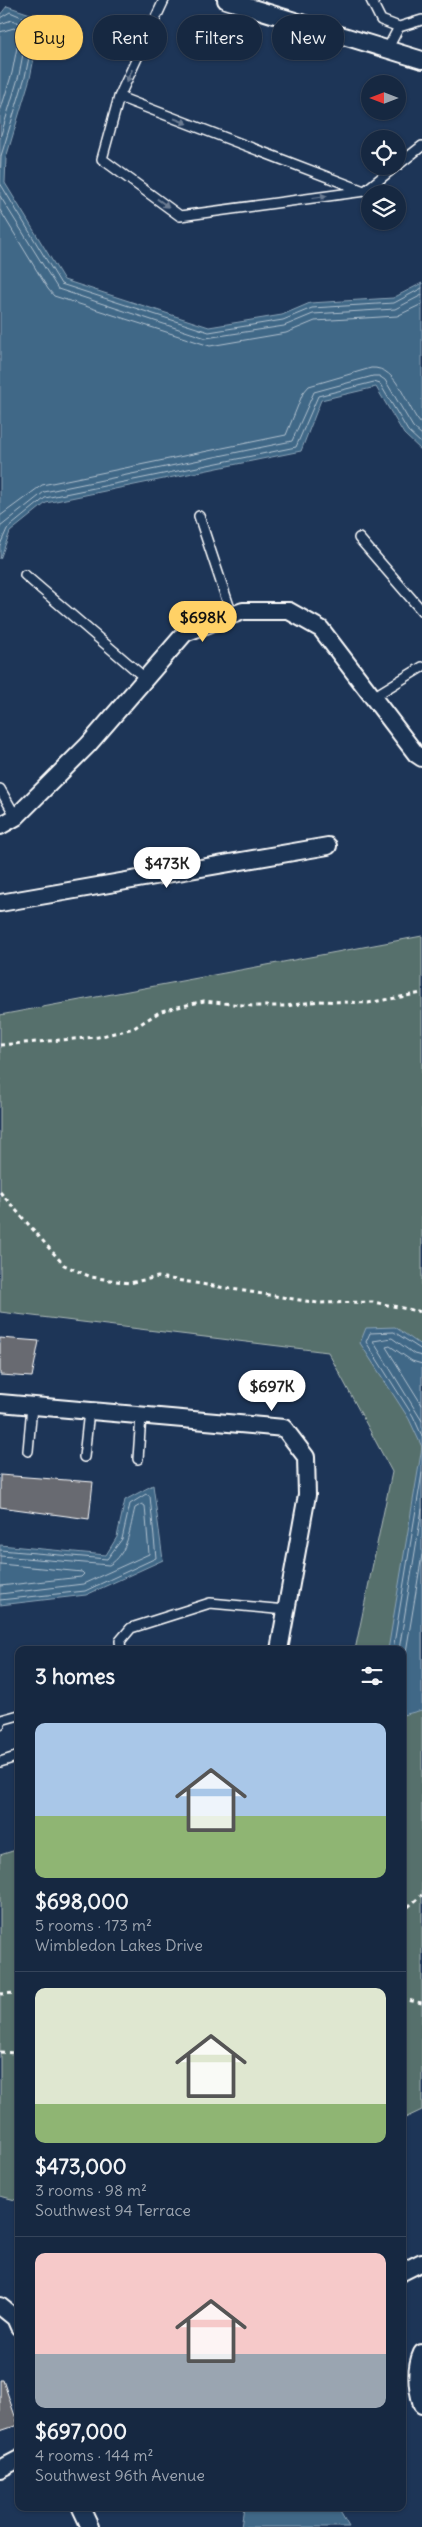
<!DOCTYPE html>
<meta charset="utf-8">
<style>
:root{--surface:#162841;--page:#1f3048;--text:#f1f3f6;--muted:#9ea6b1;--line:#35445a;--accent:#ffd166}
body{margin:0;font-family:Delius,sans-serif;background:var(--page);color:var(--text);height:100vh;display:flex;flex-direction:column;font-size:19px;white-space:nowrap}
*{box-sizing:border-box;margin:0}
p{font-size:16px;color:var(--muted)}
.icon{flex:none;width:28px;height:28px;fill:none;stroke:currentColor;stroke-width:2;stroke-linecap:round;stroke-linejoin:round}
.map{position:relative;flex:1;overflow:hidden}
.sheet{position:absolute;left:15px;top:1646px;width:391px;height:865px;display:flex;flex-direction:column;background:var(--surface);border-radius:10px;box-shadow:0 1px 4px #0004,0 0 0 1px var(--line)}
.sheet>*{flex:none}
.guide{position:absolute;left:15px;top:15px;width:392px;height:45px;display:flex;gap:10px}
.needle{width:32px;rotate:270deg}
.tools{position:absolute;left:361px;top:75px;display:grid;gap:10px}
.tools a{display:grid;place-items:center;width:45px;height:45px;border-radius:50%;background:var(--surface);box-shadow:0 1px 4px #0004,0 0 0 1px var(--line);font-size:25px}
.price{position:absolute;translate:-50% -42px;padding:0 11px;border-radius:18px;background:#fff;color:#222;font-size:16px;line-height:32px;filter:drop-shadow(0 1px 2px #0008)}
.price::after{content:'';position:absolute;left:50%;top:30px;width:15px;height:11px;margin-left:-8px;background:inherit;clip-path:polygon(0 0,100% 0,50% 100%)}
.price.active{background:var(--accent);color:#111}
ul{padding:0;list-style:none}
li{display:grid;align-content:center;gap:10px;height:265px;padding:0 20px}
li+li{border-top:1px solid var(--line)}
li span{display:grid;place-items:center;height:155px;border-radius:10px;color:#555}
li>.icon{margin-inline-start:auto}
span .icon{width:90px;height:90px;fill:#fffc;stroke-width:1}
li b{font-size:21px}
h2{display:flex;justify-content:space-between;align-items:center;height:60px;padding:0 20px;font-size:21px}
.tag{padding:0 18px;border-radius:22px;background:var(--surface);box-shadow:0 1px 4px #0004,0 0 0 1px var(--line);font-size:18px;line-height:45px}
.tag.active{background:var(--accent);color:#111}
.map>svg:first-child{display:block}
.green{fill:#57706c;stroke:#abb8b6}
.water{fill:#3f6787;stroke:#8ca4b7}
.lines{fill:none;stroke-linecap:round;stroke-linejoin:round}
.shore{stroke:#b2c2cf;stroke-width:1}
.building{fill:#686a71;stroke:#fff}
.lane-casing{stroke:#fff;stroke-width:12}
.street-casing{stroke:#fff;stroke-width:20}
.path{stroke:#fff;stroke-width:3;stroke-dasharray:4 4;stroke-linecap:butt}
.lane{stroke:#1d3557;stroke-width:9}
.street{stroke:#1d3557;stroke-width:16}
.oneway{fill:#6c7c92}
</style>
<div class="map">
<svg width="422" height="2527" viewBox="0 0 422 2527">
<rect width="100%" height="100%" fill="#1d3557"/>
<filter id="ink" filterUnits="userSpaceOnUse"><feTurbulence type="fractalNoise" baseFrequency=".02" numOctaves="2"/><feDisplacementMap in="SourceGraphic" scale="10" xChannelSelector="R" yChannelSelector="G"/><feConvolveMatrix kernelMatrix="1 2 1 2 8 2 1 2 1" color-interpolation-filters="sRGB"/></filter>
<g filter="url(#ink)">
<path class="green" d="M422,936V2110L403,2119L402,1650H355L392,1472L328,1352L0,1312V1015Z
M19,1849V2201L0,2196V1855Z"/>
<path class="water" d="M7,6L42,18L30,78L6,158L5,183L64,280L209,327L282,315L310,303L393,298L422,283V451L404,434L376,387L321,400L301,451L46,503L10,532L0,559V15Z
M395,1327L422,1346V1710L403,1715L402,1650H388L422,1447L409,1419L360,1343L366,1328Z
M153,1485L163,1560L86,1595L0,1605V1545L106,1555L117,1537L125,1500Z
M244,2508H338L349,2527H241Z"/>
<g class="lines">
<path class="shore" d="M0,18L10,12L36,23L25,77L1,156L0,183L61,284L209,332L283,320L312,308L394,303L422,288
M0,24L12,20L28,27L19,75L0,138
M0,32L14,28L20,32L12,73L0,112
M0,196L58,289L206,338L284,326L313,314L395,309L422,295
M0,210L48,289L54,296L210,346L286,333L315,321L397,316L422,304
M0,516L42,485L286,435L303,393L309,386L371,368C399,366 406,409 422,425
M0,527L44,492L292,441L314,392L373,376H379L385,380L413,427L422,435
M0,545L7,529L45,498L296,447L318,396L374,382L380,384L408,431L422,444
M422,1350L394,1332L370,1333L366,1342L413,1416L422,1436
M422,1356L414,1354L392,1338L373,1341L422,1421
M422,1364L412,1361L390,1346L386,1347L422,1405
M0,1550L107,1559L122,1539L130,1504L146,1494L150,1496L156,1558L85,1591L0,1600
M0,1556L109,1565C128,1555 130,1527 135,1508L142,1504L145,1506L149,1554L83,1584L0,1594
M0,1564L82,1572L84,1574L81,1577L0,1586
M393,1650L422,1473
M399,1650L422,1509
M402,1661L406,1652L422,1555"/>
</g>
<path class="building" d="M0,1338L39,1341L32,1377L0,1375Z
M0,1475L93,1482L89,1519L0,1507Z
M0,2380H3L18,2425L0,2431Z"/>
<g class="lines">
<defs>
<path id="lane" d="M164,0L119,97L102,159L180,216L365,191L396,166
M371,0L381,20L399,27L387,50
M399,27L422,20
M119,97L364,191
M398,165L422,146
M199,516L232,615
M359,538L422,611
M25,575L145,678
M373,697L422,667
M0,789L16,817
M28,1451L32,1406
M84,1457L89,1411
M138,1459L141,1416
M121,1650L120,1641L131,1628L210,1603L286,1610
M0,1725L1,1720L19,1715
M0,1762L19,1756"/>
<path id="street" d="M226,0L422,60
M0,826L16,817L88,745L185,633L243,611H289L321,629L416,754L422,758
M0,903L328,846
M0,1403L284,1428L306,1457L307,1495L279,1650
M402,2272L422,2262
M0,2306L15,2318L19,2327
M422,2353C415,2368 417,2388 422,2405
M0,2469L19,2459
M81,2508L90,2527"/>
</defs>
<use href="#lane" class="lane-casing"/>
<use href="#street" class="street-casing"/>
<path class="path" d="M0,1045L98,1037L134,1028L161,1011L204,1001L252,1006H286L319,1001L368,1003L422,993
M0,1192L64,1265L91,1277L129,1283L158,1277L318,1303L373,1302L422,1312
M402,1912L422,1895
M0,1994L19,1993
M402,1999L422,2003
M0,2052L19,2053"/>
<use href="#lane" class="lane"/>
<use href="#street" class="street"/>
</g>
<defs><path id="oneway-solid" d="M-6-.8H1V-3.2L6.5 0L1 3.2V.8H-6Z" transform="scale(1.25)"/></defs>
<g class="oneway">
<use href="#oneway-solid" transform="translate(129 76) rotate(115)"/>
<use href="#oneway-solid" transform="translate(181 121) rotate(21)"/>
<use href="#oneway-solid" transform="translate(320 197) rotate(-8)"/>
<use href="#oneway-solid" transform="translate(163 203) rotate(36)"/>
</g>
</g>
</svg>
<div class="tools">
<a><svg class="needle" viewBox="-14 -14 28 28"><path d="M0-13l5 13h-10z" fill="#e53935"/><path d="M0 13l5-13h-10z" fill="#9ea6b1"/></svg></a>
<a><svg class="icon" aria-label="locate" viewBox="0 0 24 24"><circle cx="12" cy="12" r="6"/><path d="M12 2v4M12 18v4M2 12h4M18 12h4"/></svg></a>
<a><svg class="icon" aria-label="layers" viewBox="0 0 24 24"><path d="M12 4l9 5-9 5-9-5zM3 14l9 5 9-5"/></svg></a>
</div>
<b class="price active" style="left:203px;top:643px">$698K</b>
<b class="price" style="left:167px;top:889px">$473K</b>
<b class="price" style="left:272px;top:1412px">$697K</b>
<div class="guide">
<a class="tag active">Buy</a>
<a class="tag">Rent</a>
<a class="tag">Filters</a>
<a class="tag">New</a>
</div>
<section class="sheet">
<h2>3 homes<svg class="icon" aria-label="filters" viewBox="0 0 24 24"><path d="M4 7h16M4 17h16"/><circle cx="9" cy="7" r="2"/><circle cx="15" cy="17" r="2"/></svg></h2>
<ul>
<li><span style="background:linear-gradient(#a9c7e8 60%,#8fb573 0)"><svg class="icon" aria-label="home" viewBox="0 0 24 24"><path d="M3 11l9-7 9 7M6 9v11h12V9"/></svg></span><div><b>$698,000</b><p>5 rooms · 173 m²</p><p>Wimbledon Lakes Drive</p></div></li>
<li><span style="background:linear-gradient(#dfe7d0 75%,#8fb573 0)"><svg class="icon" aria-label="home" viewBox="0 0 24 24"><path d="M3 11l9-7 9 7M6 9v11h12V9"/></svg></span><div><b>$473,000</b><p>3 rooms · 98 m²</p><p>Southwest 94 Terrace</p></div></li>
<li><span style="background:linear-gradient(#f6c9c9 65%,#9aa5b1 0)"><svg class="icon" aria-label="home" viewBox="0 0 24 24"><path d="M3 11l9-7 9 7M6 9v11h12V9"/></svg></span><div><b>$697,000</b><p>4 rooms · 144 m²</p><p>Southwest 96th Avenue</p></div></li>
</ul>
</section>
</div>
